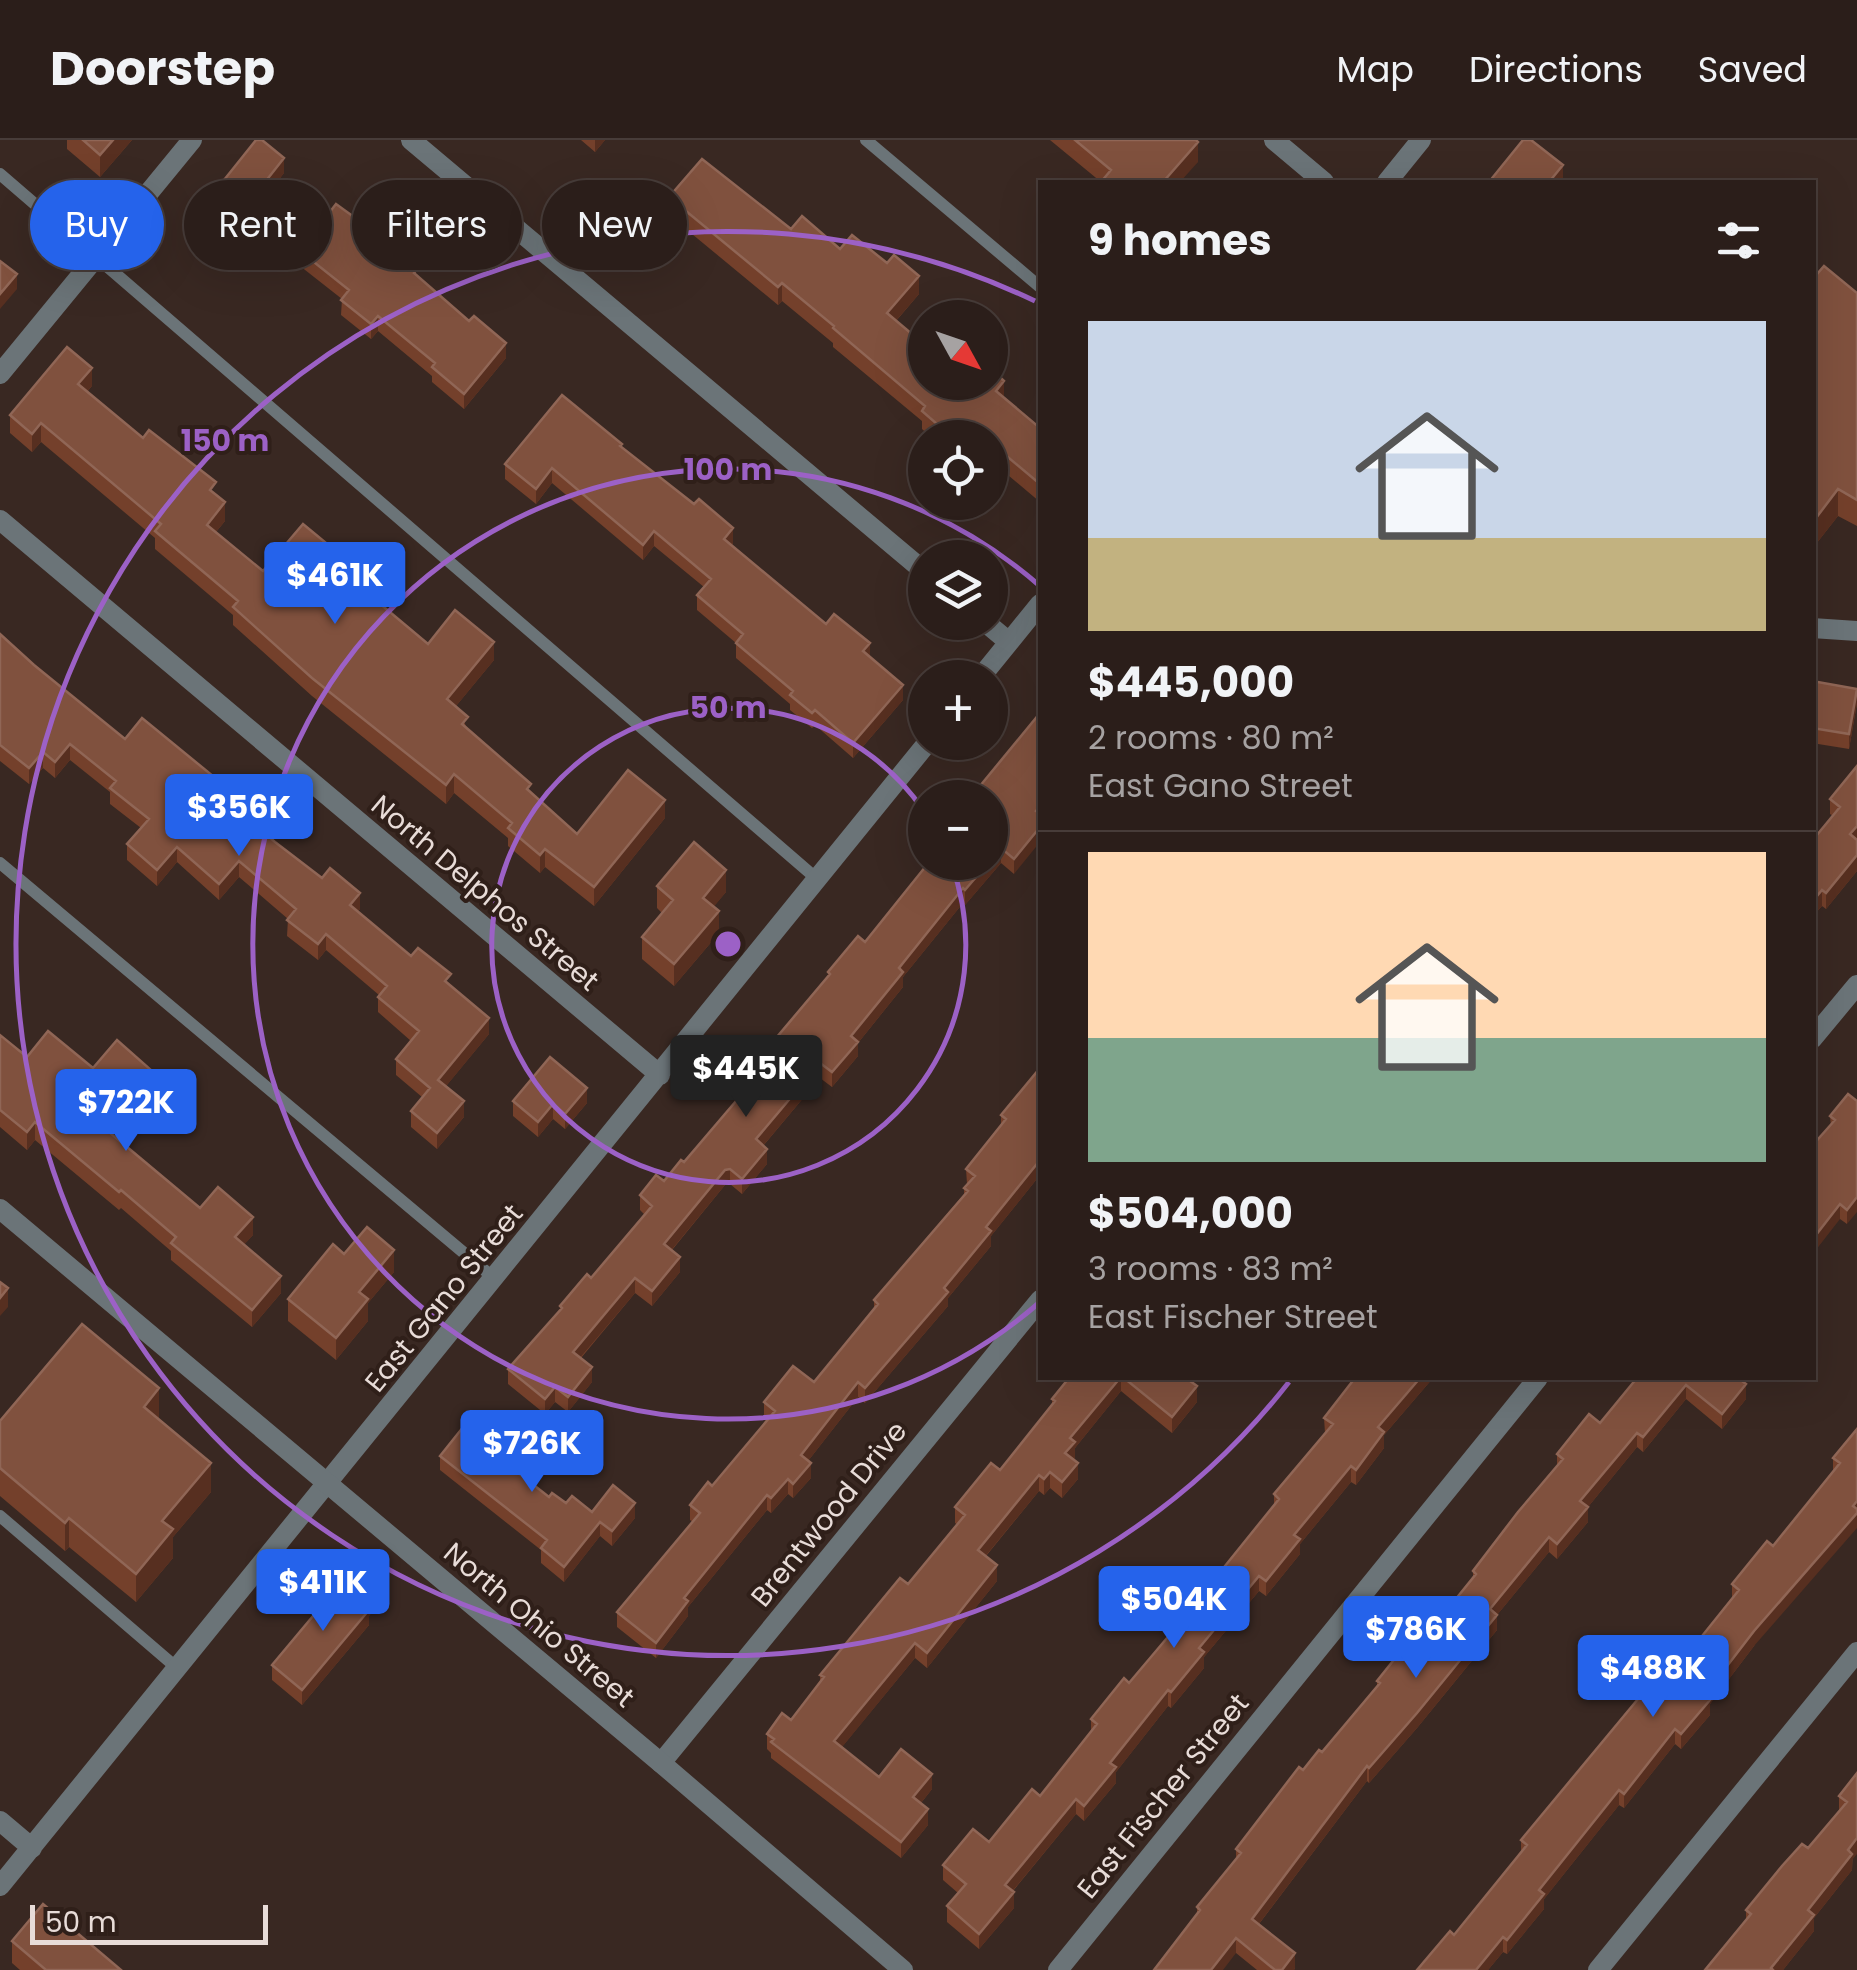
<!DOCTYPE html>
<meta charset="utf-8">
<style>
:root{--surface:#2b1e1a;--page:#332723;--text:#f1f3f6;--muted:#a6a2a2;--line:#473c39;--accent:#2563eb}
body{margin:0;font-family:Poppins,sans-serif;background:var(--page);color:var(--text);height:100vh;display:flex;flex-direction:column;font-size:38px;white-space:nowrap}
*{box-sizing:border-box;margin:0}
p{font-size:32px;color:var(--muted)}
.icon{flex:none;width:55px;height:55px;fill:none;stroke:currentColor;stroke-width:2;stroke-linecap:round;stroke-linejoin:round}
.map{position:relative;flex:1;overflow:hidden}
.panel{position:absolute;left:1038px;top:40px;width:778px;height:1200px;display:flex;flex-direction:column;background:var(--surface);border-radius:0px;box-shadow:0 10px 40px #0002,0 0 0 2px var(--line)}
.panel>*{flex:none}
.banner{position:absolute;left:30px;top:40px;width:858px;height:90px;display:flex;gap:20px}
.needle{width:65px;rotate:130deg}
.fabs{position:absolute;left:908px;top:160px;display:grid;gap:20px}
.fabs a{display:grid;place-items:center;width:100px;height:100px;border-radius:50%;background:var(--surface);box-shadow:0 10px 40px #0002,0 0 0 2px var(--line);font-size:50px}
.scale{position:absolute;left:30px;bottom:25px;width:238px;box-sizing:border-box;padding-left:10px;border:5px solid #e8dcd8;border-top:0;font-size:28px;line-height:35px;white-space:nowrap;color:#e8dcd8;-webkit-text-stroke:8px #2f1f19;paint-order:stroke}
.price{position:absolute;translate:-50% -85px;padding:0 22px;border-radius:10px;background:var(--accent);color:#fff;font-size:32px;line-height:65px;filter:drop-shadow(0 2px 5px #0008)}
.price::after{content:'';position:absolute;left:50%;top:60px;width:30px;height:22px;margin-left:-15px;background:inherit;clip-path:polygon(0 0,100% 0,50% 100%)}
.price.active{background:#222;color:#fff}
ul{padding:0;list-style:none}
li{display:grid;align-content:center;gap:20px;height:530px;padding:0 50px}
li+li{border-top:2px solid var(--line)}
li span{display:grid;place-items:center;height:310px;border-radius:0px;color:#555}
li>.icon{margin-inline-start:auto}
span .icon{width:180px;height:180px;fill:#fffc;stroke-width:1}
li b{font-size:42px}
h2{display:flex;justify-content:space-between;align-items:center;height:120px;padding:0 50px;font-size:42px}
.tag{padding:0 35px;border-radius:45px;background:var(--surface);box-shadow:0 10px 40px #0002,0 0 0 2px var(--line);font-size:35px;line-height:90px}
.tag.active{background:var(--accent);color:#fff}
header{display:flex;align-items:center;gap:60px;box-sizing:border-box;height:140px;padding:0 50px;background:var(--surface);border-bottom:2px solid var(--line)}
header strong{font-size:48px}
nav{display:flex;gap:55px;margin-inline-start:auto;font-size:35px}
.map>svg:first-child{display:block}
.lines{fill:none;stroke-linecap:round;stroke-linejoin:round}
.service{stroke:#6b7478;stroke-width:12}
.minor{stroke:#6b7478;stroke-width:20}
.tertiary{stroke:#6b7478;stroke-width:20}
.wall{fill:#74402b}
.shaded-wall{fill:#572f20}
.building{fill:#80513e;stroke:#906656;stroke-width:2.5}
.ring{fill:none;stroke:#9c61c6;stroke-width:5}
.labels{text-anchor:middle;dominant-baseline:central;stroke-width:8;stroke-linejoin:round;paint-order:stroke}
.street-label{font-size:28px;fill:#e8dcd8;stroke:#2f1f19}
.centre{fill:#9c61c6;stroke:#2f1f19;stroke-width:5}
.ring-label{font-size:30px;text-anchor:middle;font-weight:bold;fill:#9c61c6;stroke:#2f1f19;stroke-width:8;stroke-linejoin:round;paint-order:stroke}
</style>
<header>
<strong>Doorstep</strong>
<nav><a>Map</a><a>Directions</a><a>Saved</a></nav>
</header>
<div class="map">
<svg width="1857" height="1830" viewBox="0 0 1857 1830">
<rect width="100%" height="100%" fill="#392822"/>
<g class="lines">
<path class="service" d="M866,0L1040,147
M0,34L817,739
M0,723L495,1139
M0,1376L177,1528"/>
<path class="minor" d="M411,0L925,432
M1274,0L1324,42
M1387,42L1421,0
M0,234L192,0
M0,380L660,935
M985,482L1009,502
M1812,488L1857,491
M980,538L1040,464
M1812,899L1857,845
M661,1623L1040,1160
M0,1681L32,1708
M0,1746L928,602
M1058,1830L1538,1238
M1598,1830L1857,1512"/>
<path class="tertiary" d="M0,1069L661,1623L903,1830"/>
</g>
<path class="wall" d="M67,0H132L100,37L67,9Z
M581,0H605L595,12Z
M1050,0H1196L1198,22L1101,42Z
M284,33L250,76L224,55V40Z
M669,57L791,89L840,109L919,154L896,181L925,242L1004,258L1040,288V362L990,320V298H932L922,289V281L833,207V203L782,161L778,165L669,75Z
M300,111L420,138L506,218L464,269L432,242V236L378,191L371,199L341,175L342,159L300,126Z
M1812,140L1857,153V386L1838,376L1816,404L1812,401Z
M92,246L87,252L143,298L216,355L225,381L216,392L263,431L379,456L375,460L428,504L494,520L456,566L468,590L531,653L577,694L665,678L594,766L545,727L540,733L508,706V698L454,653L446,664L312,556L233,485V475L155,409V398L41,302L32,312L10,293V275Z
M622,308L733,403L732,405L826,484L870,517L903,560L853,618L815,585L812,588L790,570V564L736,518V503L697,470V455L704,447L654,406L643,420L552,343L536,364L505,339V324Z
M0,494L34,525L125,599L225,658L275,702L360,769L358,771L411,816L451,846L489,894L446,946L464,977L437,1009L411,987V971L422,957L396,935V919L411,901L378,872V857L379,855L326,810L318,820L287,796L288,779L239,737L219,760L177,722L157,746L127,720V704L141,688L110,664V652L70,620L55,638L43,628L29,644L0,621Z
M1812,541L1857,563L1849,609L1812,603Z
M1040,573L1014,734L1001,723L965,765L963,763L903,837V847L858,903V916L832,947L820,938L763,1006L767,1024L742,1054L730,1044L725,1045L672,1110L680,1132L652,1166L635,1153L581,1218L592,1242L568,1272L555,1262L545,1274L508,1244V1229L560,1171V1166L591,1138L645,1075L640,1070V1055L664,1041L684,1022L735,963L734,948L828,836V832L865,802L990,658H975V652Z
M1857,626V731L1826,769L1822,766L1812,777V701L1833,676L1830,674V659Z
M657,746L726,752L713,767L719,793L674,846L642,819V797L662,773L657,768Z
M0,895L27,917L93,928L151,947L111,993L200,1068L253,1095L244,1104L281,1153L252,1187L171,1120V1111L121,1068L119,1070L35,1000L27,1010L0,987Z
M1040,928V1035L991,1096V1106L948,1158V1166L865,1263L858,1257L808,1321L811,1338L793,1358L788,1354L771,1373L767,1370L688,1467V1476L656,1518L617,1487V1472L693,1382L690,1380V1365L712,1346L768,1280L764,1277V1262L814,1242L874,1169V1160L964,1054V1048L967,1044L966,1029L1001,986V975Z
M1848,954L1847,1084L1840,1079L1830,976Z
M513,961L587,963L565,989L553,979L538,997L513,976Z
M344,1114L394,1132L368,1163V1181L336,1220L288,1181V1159Z
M1069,1238H1186L1197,1262L1172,1293L1121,1251L1075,1308V1318L1073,1319L1078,1339L1062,1358L1050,1348L1044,1355L1039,1351L986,1416L997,1441L927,1528L915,1518L841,1608L879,1637L932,1649L921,1663L928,1685L901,1718L771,1618V1613L767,1609V1594L791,1580L820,1542V1535L908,1444L958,1385L955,1383V1367L1000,1330L1052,1265V1259Z
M1344,1238H1433L1384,1295V1308L1356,1345L1351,1342L1300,1404V1414L1266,1456L1259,1451L1204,1517V1528L1171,1568L1168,1566L1116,1632V1643L1084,1681L1076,1674L1013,1751L1014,1768L979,1809L947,1782V1766L958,1753L943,1740V1725L989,1702L1040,1656L1091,1592V1579L1129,1543L1184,1478V1468L1221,1431L1274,1365V1354L1325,1293L1324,1278L1351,1243Z
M1637,1238H1738L1746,1259L1722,1289L1686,1259L1643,1312L1637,1307L1588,1367V1382L1557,1419L1549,1412L1497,1475V1490L1417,1588L1369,1643L1367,1641L1259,1784L1295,1828L1294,1830H1257L1236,1813L1197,1774V1767L1236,1719V1709L1303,1630L1322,1612L1377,1547V1541L1417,1507L1473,1439V1431L1557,1326V1314L1600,1283Z
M159,1277L158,1279L211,1352L173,1397V1418L136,1462L69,1407L65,1411L0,1356V1281Z
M1857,1289L1754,1506L1710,1564V1575L1681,1609L1675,1604L1624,1668L1619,1665L1544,1759V1769L1507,1814L1503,1812L1488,1830H1417L1454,1795L1521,1712V1700L1674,1531L1732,1459V1444L1773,1406L1833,1331V1318Z
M502,1315L500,1318L549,1357L592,1372L635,1378L612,1406L600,1396L564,1442L541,1423V1410L440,1330V1316Z
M372,1472L369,1476V1485L302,1565L272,1540V1525Z
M1857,1633L1852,1730L1814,1778V1791L1783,1830H1705L1746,1780V1770L1808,1708L1839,1672V1656Z
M12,1801L121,1830H20L12,1823Z"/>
<path class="shaded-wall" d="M113,0H132L100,37V15Z
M595,0H605L595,12Z
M1198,2V22L1180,42H1163Z
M284,18V33L250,76V61Z
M1563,25V42H1549Z
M17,134V149L0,169V154Z
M919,136V154L887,191V173Z
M782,143V161L778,165V147Z
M378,176V191L371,199V184Z
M506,203V218L464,269V254Z
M92,228V246L78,262V244Z
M1004,241V259L996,251Z
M41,283V302L32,312V294Z
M967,283V298H955Z
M552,328V343L536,364V349Z
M1838,349V376L1816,404V378Z
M225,362V381L207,403V385Z
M733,388V403L724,413V399Z
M654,391V406L643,420V405Z
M379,437V456L366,471V452Z
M494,502V520L447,577V559Z
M870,503V517L863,511Z
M903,545V560L853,618V603Z
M1857,549V563L1849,609V594Z
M70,604V620L55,638V622Z
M43,612V628L29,644V628Z
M454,634V653L446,664V645Z
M665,660V678L594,766V747Z
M1857,686V702L1850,694Z
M1040,687V702L1014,734V719Z
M177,707V722L157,746V730Z
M1001,708V723L965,765V750Z
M545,709V727L540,733V715Z
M1857,715V731L1826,769V753Z
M239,721V737L219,760V744Z
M726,730V752L703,780V758Z
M963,748V763L903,837V847L858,903V916L832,947V932L851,896L899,828Z
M1822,750V766L1812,777V762Z
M360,753V769L350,781V765Z
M719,771V793L674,846V824Z
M326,794V810L318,820V804Z
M489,878V894L438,956V940Z
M820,923V938L756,1014V999Z
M151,930V947L102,1003V986Z
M587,948V963L565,989V974Z
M464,961V977L437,1009V993Z
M553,964V979L538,997V982Z
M35,982V1000L27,1010V992Z
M767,1009V1024L742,1054V1039Z
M1040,1020V1035L991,1096V1106L948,1158V1166L865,1263V1248L944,1148L986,1087Z
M730,1029V1044L725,1045L664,1119V1104L725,1030Z
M1857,1057V1072L1847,1084V1070Z
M1840,1064V1079L1812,1115V1100Z
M253,1077V1095L235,1115V1097Z
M394,1110V1132L368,1163V1181L336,1220V1198L359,1152Z
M680,1117V1132L652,1166V1151Z
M281,1136V1153L252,1187V1170Z
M635,1138V1153L573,1226V1212Z
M8,1148V1167L0,1176V1158Z
M592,1227V1242L568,1272V1257Z
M1120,1238H1121V1251L1075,1308V1318L1065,1329V1313L1070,1298Z
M1420,1238H1433L1384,1295V1308L1356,1345V1330L1378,1287Z
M858,1242V1257L801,1330V1315Z
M1746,1244V1259L1722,1289V1274Z
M1686,1245V1259L1643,1312V1297Z
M1197,1246V1262L1172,1293V1277Z
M555,1247V1262L545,1274V1259Z
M159,1248V1277L144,1296V1267Z
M1637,1293V1307L1588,1367V1382L1557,1419V1404L1580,1361Z
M502,1301V1315L493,1327V1313Z
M211,1323V1352L173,1397V1418L136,1462V1434L162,1381Z
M811,1323V1338L793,1358V1344Z
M1078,1323V1339L1062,1358V1342Z
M1351,1326V1342L1300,1404V1414L1266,1456V1441L1294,1395Z
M1050,1332V1348L1044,1355V1339Z
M1039,1335V1351L978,1425V1410Z
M788,1339V1354L771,1373V1358Z
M767,1355V1370L688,1467V1476L656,1518V1503L684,1458Z
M1857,1361V1388L1754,1506L1710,1564V1575L1681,1609V1594L1704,1556Z
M635,1363V1378L612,1406V1391Z
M69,1378V1407L65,1411V1383Z
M600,1382V1396L564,1442V1427Z
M1549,1397V1412L1497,1475V1490L1417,1588L1369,1643V1628L1490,1469Z
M997,1425V1441L927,1528V1513Z
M1259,1436V1451L1204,1517V1528L1171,1568V1552L1199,1508Z
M372,1458V1472L369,1476V1485L302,1565V1550Z
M915,1503V1518L834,1617V1601Z
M1168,1550V1566L1116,1632V1643L1084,1681V1666L1110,1623Z
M1675,1589V1604L1624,1668V1654Z
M1367,1626V1641L1252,1793V1779Z
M932,1634V1649L913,1673V1657Z
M1619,1650V1665L1544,1759V1769L1507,1814V1800L1539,1750Z
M1076,1659V1674L1005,1760V1745Z
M928,1669V1685L901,1718V1702Z
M1857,1698V1714L1852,1720V1730L1814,1778V1791L1783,1830H1771L1808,1770Z
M1014,1752V1768L979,1809V1794Z
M1503,1797V1812L1488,1830H1476Z
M1236,1798V1813L1223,1830H1211Z
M1295,1813V1828L1294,1830H1282Z"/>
<path class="building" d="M83,0H113L100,15Z
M256,0H262L284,18L250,61L224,40Z
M1075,0H1196L1198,2L1163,42H1101L1111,30Z
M1523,0H1531L1563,25L1549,42H1489Z
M702,19L791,89L802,76L840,109L852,95L887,123L894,115L919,136L887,173L925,205V242H990V228L1004,241L996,251L1040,288V344L990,302V298H984L967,283L955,298H953L922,271L925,266L833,188L834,186L782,143L778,147L669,57Z
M336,64L420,125L414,133L469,181L474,176L506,203L464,254L432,227L435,223L378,176L371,184L341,160L349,150L300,111Z
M0,121L17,134L0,154Z
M1824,126L1857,153V360L1838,349L1816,378L1812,375V140Z
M67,207L92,228L78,244L143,298L149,290L216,342L210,350L225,362L207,385L263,431L303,384L349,422L353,417L379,437L366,452L428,504L455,470L494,502L447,559L468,577L462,584L531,644L527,649L577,694L628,630L665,660L594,747L545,709L540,715L508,688L512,683L454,634L446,645L312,538L233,467L238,461L155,391L161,384L41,283L32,294L10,275Z
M562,255L622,304L620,306L694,364L699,359L733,388L724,399L826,484L834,474L870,503L863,511L903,545L853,603L815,570L812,573L790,555L793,551L736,503L743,494L697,455L711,439L654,391L643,405L552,328L536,349L505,324Z
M0,494L34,525L125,599L142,578L225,646L219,653L275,702L322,738L330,728L360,753L350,765L411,816L418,808L451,834L445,841L489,878L438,940L464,961L437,993L411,971L430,948L396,919L419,891L378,857L387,846L326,794L318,804L287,780L296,769L239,721L219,744L177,707L157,730L127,704L149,679L110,648L116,641L70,604L55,622L43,612L29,628L0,605Z
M1812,541L1857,549L1849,594L1812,588Z
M1040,573V666L1036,671L1040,674V687L1014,719L1001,708L990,721V658H979L980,656L975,652Z
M1857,626V686L1850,694L1857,700V715L1826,753L1822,750L1812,762V701L1840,667L1830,659Z
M694,702L726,730L703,758L719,771L674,824L642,797L673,760L657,746Z
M927,722H989L965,750L963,748L899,828L903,832L851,896L858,902L832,932L820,923L756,999L767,1009L742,1039L730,1029L725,1030L664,1104L680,1117L652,1151L635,1138L573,1212L592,1227L568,1257L555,1247L545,1259L508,1229L562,1168L560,1166L587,1134L591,1138L652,1066L640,1055L656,1035L664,1041L681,1020L684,1022L742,954L734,948L830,834L828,832L858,796L865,802L926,726Z
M48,891L93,928L117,900L151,930L102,986L200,1068L218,1047L253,1077L235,1097L281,1136L252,1170L171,1103L176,1097L121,1050L119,1052L35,982L27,992L0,970V895L27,917Z
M550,917L587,948L565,974L553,964L538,982L513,961Z
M1040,928V1020L986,1087L991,1091L944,1148L948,1152L865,1248L858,1242L801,1315L811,1323L793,1344L788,1339L771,1358L767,1355L684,1458L688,1461L656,1503L617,1472L700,1373L690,1365L708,1342L712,1346L775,1271L764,1262L793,1226L814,1242L878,1164L874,1160L968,1051L964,1048L975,1036L966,1029L1006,979L1001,975Z
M1848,954L1857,961V1057L1847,1070L1840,1064L1812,1100V1006L1835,980L1830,976Z
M367,1087L394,1110L359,1152L368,1159L336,1198L288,1159L333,1104L344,1114Z
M0,1142L8,1148L0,1158Z
M82,1184L159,1248L144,1267L211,1323L162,1381L173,1389L136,1434L69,1378L65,1383L0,1328V1281Z
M1069,1238H1120L1070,1298L1075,1302L1065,1313L1078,1323L1062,1342L1050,1332L1044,1339L1039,1335L978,1410L997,1425L927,1513L915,1503L834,1601L879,1637L901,1609L932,1634L913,1657L928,1669L901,1702L771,1602L774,1599L767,1594L782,1573L791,1580L824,1537L820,1535L900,1438L908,1444L965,1375L955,1367L991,1323L1000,1330L1055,1261L1052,1259Z
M1124,1238H1186L1197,1246L1172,1277Z
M1355,1238H1420L1378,1287L1384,1292L1356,1330L1351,1326L1294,1395L1300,1399L1266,1441L1259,1436L1199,1508L1204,1512L1171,1552L1168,1550L1110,1623L1116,1627L1084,1666L1076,1659L1005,1745L1014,1752L979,1794L947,1766L966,1744L943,1725L973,1689L989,1702L1032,1649L1040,1656L1097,1584L1091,1579L1124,1538L1129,1543L1189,1472L1184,1468L1218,1428L1221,1431L1279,1359L1274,1354L1333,1284L1324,1278Z
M1637,1238H1738L1746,1244L1722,1274L1686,1245L1643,1297L1637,1293L1580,1361L1588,1367L1557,1404L1549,1397L1490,1469L1497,1475L1417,1573L1369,1628L1367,1626L1252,1779L1295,1813L1282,1830H1275L1236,1798L1211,1830H1154L1200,1770L1197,1767L1241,1713L1236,1709L1299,1627L1303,1630L1319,1610L1322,1612L1380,1543L1377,1541L1409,1501L1417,1507L1476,1434L1473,1431L1518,1372L1563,1319L1557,1314L1589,1274L1600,1283Z
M472,1276L502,1301L493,1313L549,1357L552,1353L566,1363L572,1356L592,1372L613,1345L635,1363L612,1391L600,1382L564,1427L541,1408L547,1400L440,1316Z
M1857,1289V1361L1853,1366L1857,1369V1373L1754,1491L1704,1556L1710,1560L1681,1594L1675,1589L1624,1654L1619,1650L1539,1750L1544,1754L1507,1800L1503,1797L1476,1830H1417L1450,1791L1454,1795L1527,1705L1521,1700L1667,1524L1674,1531L1739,1450L1732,1444L1767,1401L1773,1406L1840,1323L1833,1318Z
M351,1440L372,1458L364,1466L369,1470L302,1550L272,1525L339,1445L344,1449Z
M1857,1633V1698L1848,1710L1852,1714L1808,1770L1814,1775L1771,1828L1773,1830H1705L1751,1774L1746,1770L1782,1726L1802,1704L1808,1708L1847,1662L1839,1656Z
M43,1764L121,1830H46L12,1801Z"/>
<g class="ring">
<path d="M951 723A237 237 0 1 1 924 671"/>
<path d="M1040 1162A475 475 0 1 1 1040 446"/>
<path d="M1289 1242A712 712 0 1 1 1035 161"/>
</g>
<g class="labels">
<g class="street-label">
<text transform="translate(485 753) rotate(40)">North Delphos Street</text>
<text transform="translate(444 1158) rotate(-51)">East Gano Street</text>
<text transform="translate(829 1374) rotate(-51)">Brentwood Drive</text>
<text transform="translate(539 1485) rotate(40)">North Ohio Street</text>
<text transform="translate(1163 1656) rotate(-51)">East Fischer Street</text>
</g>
</g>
<circle cx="728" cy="804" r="15" class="centre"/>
<g class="ring-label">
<text x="225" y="311">150 m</text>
<text x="728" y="340">100 m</text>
<text x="728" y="578">50 m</text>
</g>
</svg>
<div class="fabs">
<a><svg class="needle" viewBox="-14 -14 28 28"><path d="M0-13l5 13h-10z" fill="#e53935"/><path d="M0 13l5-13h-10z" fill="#a6a2a2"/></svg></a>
<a><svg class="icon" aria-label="locate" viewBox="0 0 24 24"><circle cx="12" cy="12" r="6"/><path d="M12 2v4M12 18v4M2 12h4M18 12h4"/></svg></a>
<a><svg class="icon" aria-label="layers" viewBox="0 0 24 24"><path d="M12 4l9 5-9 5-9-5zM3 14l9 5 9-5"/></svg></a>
<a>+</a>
<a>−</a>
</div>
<div class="scale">50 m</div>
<b class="price" style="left:335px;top:487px">$461K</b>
<b class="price" style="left:239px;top:719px">$356K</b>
<b class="price active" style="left:746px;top:980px">$445K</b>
<b class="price" style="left:126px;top:1014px">$722K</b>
<b class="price" style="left:532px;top:1355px">$726K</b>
<b class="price" style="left:323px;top:1494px">$411K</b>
<b class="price" style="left:1174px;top:1511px">$504K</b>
<b class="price" style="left:1416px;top:1541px">$786K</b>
<b class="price" style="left:1653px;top:1580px">$488K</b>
<div class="banner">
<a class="tag active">Buy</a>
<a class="tag">Rent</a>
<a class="tag">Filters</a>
<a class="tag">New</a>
</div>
<section class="panel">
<h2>9 homes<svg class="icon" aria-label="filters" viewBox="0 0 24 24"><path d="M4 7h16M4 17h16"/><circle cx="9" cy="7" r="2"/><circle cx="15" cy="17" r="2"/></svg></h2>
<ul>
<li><span style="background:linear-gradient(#c9d6e8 70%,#c2b280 0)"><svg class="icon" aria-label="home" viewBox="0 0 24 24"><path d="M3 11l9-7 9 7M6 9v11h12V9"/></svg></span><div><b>$445,000</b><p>2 rooms · 80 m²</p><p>East Gano Street</p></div></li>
<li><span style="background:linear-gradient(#ffd9b3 60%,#7fa58c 0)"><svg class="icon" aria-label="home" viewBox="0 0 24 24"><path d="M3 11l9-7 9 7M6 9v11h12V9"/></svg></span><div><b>$504,000</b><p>3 rooms · 83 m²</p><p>East Fischer Street</p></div></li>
</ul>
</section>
</div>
